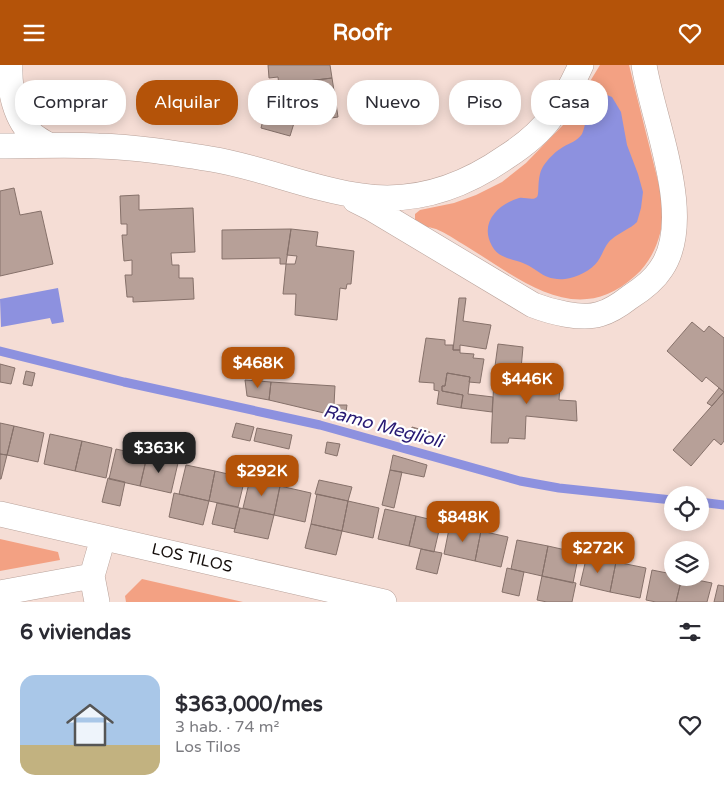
<!DOCTYPE html>
<html lang="es">
<meta charset="utf-8">
<style>
:root{--surface:#fff;--page:#f2f2f3;--text:#2b2b33;--muted:#7c7c81;--accent:#b45309}
body{margin:0;font-family:"Varela Round",sans-serif;background:var(--page);color:var(--text);height:100vh;display:flex;flex-direction:column;font-size:19px;white-space:nowrap}
*{box-sizing:border-box;margin:0}
p{font-size:16px;color:var(--muted)}
.icon{flex:none;width:28px;height:28px;fill:none;stroke:currentColor;stroke-width:2;stroke-linecap:round;stroke-linejoin:round}
.map{position:relative;height:537px;overflow:hidden}
.side{display:flex;flex-direction:column;background:var(--surface);flex:1}
.side>*{flex:none}
.guide{position:absolute;left:15px;top:15px;width:695px;height:45px;display:flex;gap:10px}
.controls{position:absolute;left:664px;top:421px;display:grid;gap:10px}
.controls a{display:grid;place-items:center;width:45px;height:45px;border-radius:50%;background:var(--surface);box-shadow:0 2px 12px #0003;font-size:25px}
.price{position:absolute;translate:-50% -42px;padding:0 11px;border-radius:10px;background:var(--accent);color:#fff;font-size:16px;line-height:32px;filter:drop-shadow(0 1px 2px #0008)}
.price::after{content:'';position:absolute;left:50%;top:30px;width:15px;height:11px;margin-left:-8px;background:inherit;clip-path:polygon(0 0,100% 0,50% 100%)}
.price.active{background:#222;color:#fff}
ul{padding:0;list-style:none}
li{display:flex;align-items:center;gap:15px;height:125px;padding:0 20px}
li span{display:grid;place-items:center;flex:none;width:140px;height:100px;border-radius:15px;color:#555}
li>.icon{margin-inline-start:auto}
span .icon{width:60px;height:60px;fill:#fffc;stroke-width:1}
li b{font-size:21px}
h2{display:flex;justify-content:space-between;align-items:center;height:60px;padding:0 20px;font-size:21px}
.chip{padding:0 18px;border-radius:20px;background:var(--surface);box-shadow:0 2px 12px #0003;font-size:18px;line-height:45px}
.chip.active{background:var(--accent);color:#fff}
header{display:flex;justify-content:space-between;align-items:center;height:65px;padding:0 20px;background:var(--accent);color:#fff;font-size:22px;font-weight:700}
.map>svg:first-child{display:block}
.green{fill:#f3a183}
.water{fill:#8d91df}
.lines{fill:none;stroke-linecap:round;stroke-linejoin:round}
.stream{stroke:#8d91df;stroke-width:9}
.building{fill:#b7a098;stroke:#86716a}
.street-casing{stroke:#b9a29a;stroke-width:26}
.street{stroke:#fff;stroke-width:25}
.labels{text-anchor:middle;dominant-baseline:central;stroke-width:4.5;stroke-linejoin:round;paint-order:stroke}
.street-label{font-size:16px;fill:#160f0c;stroke:#fff}
.water-label{font-size:18px;font-style:italic;fill:#271973;stroke:#fff}
</style>
<header><svg class="icon" aria-label="menu" viewBox="0 0 24 24"><path d="M4 6h16M4 12h16M4 18h16"/></svg>Roofr<svg class="icon" aria-label="heart" viewBox="0 0 24 24"><path d="M12 20l-8-8c-3-5 5-10 8-4 3-6 11-1 8 4z"/></svg></header>
<div class="map">
<svg width="724" height="537" viewBox="0 0 724 537">
<rect width="100%" height="100%" fill="#f5ddd5"/>
<path class="green" d="M600,0H629L663,136C665,162 656,193 635,211C576,265 519,213 466,181C456,175 446,168 436,164C428,162 422,161 415,156V149L420,145L454,138L476,130L502,117L526,98L564,59Z
M0,474L58,487L60,495L0,506Z
M142,514L243,537H126L125,531Z"/>
<path class="water" d="M607,30L612,32L621,47L627,80L638,109L643,127L641,143L637,157C630,164 620,167 612,174C605,179 603,189 598,196C592,205 576,213 565,214C541,216 537,201 517,196C507,193 497,191 492,181C479,158 498,139 519,133C525,132 533,136 537,132C540,129 536,111 544,100C549,93 556,86 563,82C570,78 577,76 582,69C586,60 586,49 589,40L600,32Z
M58,223L64,257L52,259L50,253L1,262L0,234Z"/>
<g class="lines">
<path class="stream" d="M0,286L124,317L320,360L520,416L559,423L672,435
M700,437L724,440"/>
</g>
<path class="building" d="M268,0H330L332,13L292,18L295,37L335,32L338,52L311,56L309,39L299,42L290,71L261,63L268,36L281,38L278,12L269,13Z
M332,13L335,32L295,37L292,18Z
M14,123L20,150L41,146L53,199L0,211V126Z
M139,130V145L193,143L195,187L171,188L172,200H179V213H193L194,234L133,237V232H127L125,210H132V195L124,196L122,170H127V159H121L120,131Z
M291,164L286,199H280V193L222,194V165Z
M291,164L318,167L316,181L354,186L351,219H347L346,224L340,223L337,255L295,250L296,229H283L286,199H295L297,191L287,190Z
M459,233H466L463,256L491,260L486,284L460,280V285H453Z
M692,257L704,267L709,261L724,273V376L721,380L714,374L691,401L673,385L724,327L706,312L702,317L667,286Z
M426,273L445,275V280H453V285H460V288L474,289L473,293L484,294L480,318L469,317L470,312L447,308L445,321H442V326L463,330L461,343L437,339L439,326L434,325V318L419,317Z
M498,279L523,282L521,304L495,301Z
M0,299L15,303L11,319L0,317Z
M26,306L35,308L32,321L23,319Z
M539,306H561L559,335L576,336L577,356L526,351L525,374L509,373L508,378H491L494,312L529,315L528,322L540,323Z
M447,308L470,312L468,329L493,332L492,347L461,343L463,330L442,326V321H445Z
M529,311H540V323L528,322Z
M245,315L271,317L269,335L247,331Z
M271,317L335,321L334,340H347L345,353L269,335Z
M719,323L724,327L712,341L707,338Z
M0,358L14,361L7,390L0,389Z
M236,358L254,362L250,376L232,372Z
M14,361L44,368L38,397L7,390Z
M412,362L430,367L426,379L409,374Z
M257,363L292,370L289,384L254,376Z
M50,369L82,376L75,406L44,399Z
M82,376L112,383L106,413L75,406Z
M327,377L340,379L337,391L325,388Z
M116,384L147,391L140,421L109,414Z
M0,389L7,390L1,414H0Z
M393,390L427,400L424,412L390,405Z
M147,391L178,398L171,428L140,421Z
M186,400L215,406L209,436L179,429Z
M390,405L402,407L394,443L382,440Z
M215,406L245,413L238,442L209,436Z
M108,413L125,417L120,441L102,437Z
M250,414L280,421L274,450L243,443Z
M319,415L352,422L348,436L315,429Z
M280,421L311,428L305,457L274,450Z
M174,428L209,436L203,460L169,452Z
M317,429L348,436L342,466L311,459Z
M348,436L379,443L373,473L342,466Z
M217,438L240,443L235,464L212,459Z
M240,443L274,450L268,474L234,467Z
M385,444L416,451L409,481L378,474Z
M416,451L441,457L434,487L409,481Z
M311,459L342,466L336,490L305,483Z
M450,459L481,466L475,496L444,489Z
M481,466L508,472L501,502L475,496Z
M517,475L548,481L542,511L511,504Z
M548,481L579,488L573,518L542,511Z
M421,484L442,488L437,509L416,504Z
M587,490L616,497L610,527L580,520Z
M616,497L646,503L640,533L610,527Z
M507,503L524,507L519,531L502,527Z
M652,505L672,509V512H682L676,537H656L646,535Z
M542,511L576,518L572,537H547L537,535Z
M682,512L712,518L707,537H676Z
M718,520L724,521V537H714Z"/>
<g class="lines">
<defs>
<path id="street" d="M10,0C9,24 15,55 34,71C38,74 43,77 48,80
M0,81C33,81 65,79 98,81C136,82 174,88 211,94C261,102 310,124 361,131C414,139 463,122 506,92C523,81 539,69 551,52C563,36 573,18 581,0
M355,135L371,143L533,240C551,247 582,255 600,249C611,246 621,239 630,232C641,225 654,215 661,204C696,154 653,56 644,0
M0,449L384,537
M0,528L92,511
M97,537L92,511L103,473"/>
</defs>
<use href="#street" class="street-casing"/>
<use href="#street" class="street"/>
</g>
<g class="labels">
<g class="street-label">
<text transform="translate(192 493) rotate(13)">LOS TILOS</text>
</g>
<g class="water-label">
<text transform="translate(383 361) rotate(15)">Ramo Meglioli</text>
</g>
</g>
</svg>
<div class="controls">
<a><svg class="icon" aria-label="locate" viewBox="0 0 24 24"><circle cx="12" cy="12" r="6"/><path d="M12 2v4M12 18v4M2 12h4M18 12h4"/></svg></a>
<a><svg class="icon" aria-label="layers" viewBox="0 0 24 24"><path d="M12 4l9 5-9 5-9-5zM3 14l9 5 9-5"/></svg></a>
</div>
<b class="price" style="left:258px;top:324px">$468K</b>
<b class="price" style="left:527px;top:340px">$446K</b>
<b class="price active" style="left:159px;top:409px">$363K</b>
<b class="price" style="left:262px;top:432px">$292K</b>
<b class="price" style="left:463px;top:478px">$848K</b>
<b class="price" style="left:598px;top:509px">$272K</b>
<div class="guide">
<a class="chip">Comprar</a>
<a class="chip active">Alquilar</a>
<a class="chip">Filtros</a>
<a class="chip">Nuevo</a>
<a class="chip">Piso</a>
<a class="chip">Casa</a>
</div>
</div>
<section class="side">
<h2>6 viviendas<svg class="icon" aria-label="filters" viewBox="0 0 24 24"><path d="M4 7h16M4 17h16"/><circle cx="9" cy="7" r="2"/><circle cx="15" cy="17" r="2"/></svg></h2>
<ul>
<li><span style="background:linear-gradient(#a9c7e8 70%,#c2b280 0)"><svg class="icon" aria-label="home" viewBox="0 0 24 24"><path d="M3 11l9-7 9 7M6 9v11h12V9"/></svg></span><div><b>$363,000/mes</b><p>3 hab. · 74 m²</p><p>Los Tilos</p></div><svg class="icon" aria-label="heart" viewBox="0 0 24 24"><path d="M12 20l-8-8c-3-5 5-10 8-4 3-6 11-1 8 4z"/></svg></li>
</ul>
</section>
